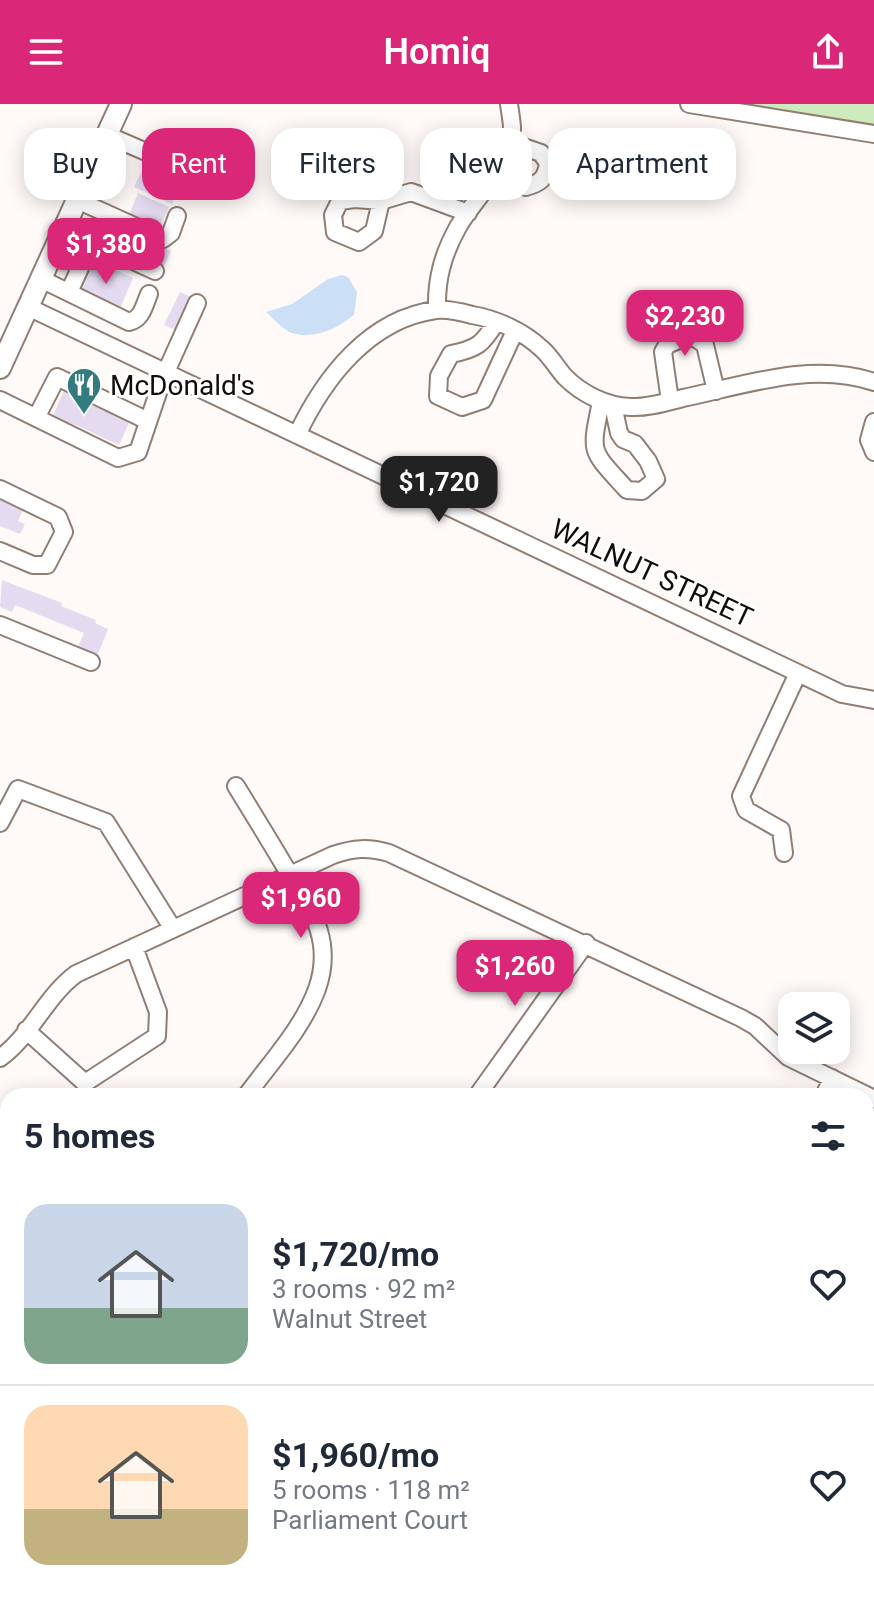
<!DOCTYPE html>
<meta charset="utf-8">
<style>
:root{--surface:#fff;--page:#f6f6f7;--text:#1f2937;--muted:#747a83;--line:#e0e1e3;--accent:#db2777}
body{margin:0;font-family:Roboto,sans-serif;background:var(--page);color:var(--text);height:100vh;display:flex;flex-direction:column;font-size:30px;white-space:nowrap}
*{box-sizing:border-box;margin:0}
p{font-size:26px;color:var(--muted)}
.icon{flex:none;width:44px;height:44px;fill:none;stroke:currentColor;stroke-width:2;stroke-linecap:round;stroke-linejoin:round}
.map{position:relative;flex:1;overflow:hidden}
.sheet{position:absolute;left:0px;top:984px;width:874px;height:514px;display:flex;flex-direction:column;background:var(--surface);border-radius:24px 24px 0 0;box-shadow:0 4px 20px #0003}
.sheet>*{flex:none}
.hud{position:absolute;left:24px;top:24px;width:826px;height:72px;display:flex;gap:16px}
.fabs{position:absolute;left:778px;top:888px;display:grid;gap:16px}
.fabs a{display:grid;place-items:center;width:72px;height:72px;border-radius:16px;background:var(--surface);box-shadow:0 4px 20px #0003;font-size:40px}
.price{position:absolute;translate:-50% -68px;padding:0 18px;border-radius:16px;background:var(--accent);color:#fff;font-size:26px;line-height:52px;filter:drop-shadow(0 2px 4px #0008)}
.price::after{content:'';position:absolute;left:50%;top:48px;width:24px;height:18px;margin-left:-12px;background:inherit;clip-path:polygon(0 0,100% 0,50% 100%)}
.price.current{background:#222;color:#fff}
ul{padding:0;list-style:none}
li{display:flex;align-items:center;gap:24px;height:200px;padding:0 24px}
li+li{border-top:2px solid var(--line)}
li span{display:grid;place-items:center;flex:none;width:224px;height:160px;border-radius:24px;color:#555}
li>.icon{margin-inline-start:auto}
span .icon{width:96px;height:96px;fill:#fffc;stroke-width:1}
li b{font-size:34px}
h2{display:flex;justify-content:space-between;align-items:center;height:96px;padding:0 24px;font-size:34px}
.chip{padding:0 28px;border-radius:24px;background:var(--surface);box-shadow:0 4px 20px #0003;font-size:28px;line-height:72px}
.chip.current{background:var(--accent);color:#fff}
header{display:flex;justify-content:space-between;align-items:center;height:104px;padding:0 24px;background:var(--accent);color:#fff;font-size:36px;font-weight:600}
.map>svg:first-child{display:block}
.green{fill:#cdeabf}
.water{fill:#cbe0f7}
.building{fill:#e4dbf0}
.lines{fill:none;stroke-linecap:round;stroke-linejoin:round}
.minor-casing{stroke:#917e72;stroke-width:20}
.major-casing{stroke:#917e72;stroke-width:24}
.minor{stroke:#fff;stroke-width:16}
.major{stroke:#fff;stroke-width:20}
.labels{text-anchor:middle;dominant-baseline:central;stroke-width:6;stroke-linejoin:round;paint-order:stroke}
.poi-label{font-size:28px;fill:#130c08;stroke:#fff;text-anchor:start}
.street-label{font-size:28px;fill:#130c08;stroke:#fff}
</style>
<header><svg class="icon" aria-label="menu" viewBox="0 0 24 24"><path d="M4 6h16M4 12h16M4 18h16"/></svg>Homiq<svg class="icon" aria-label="share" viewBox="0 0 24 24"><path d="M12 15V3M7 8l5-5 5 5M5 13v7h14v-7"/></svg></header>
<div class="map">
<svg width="874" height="1497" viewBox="0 0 874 1497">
<rect width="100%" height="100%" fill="#fffaf8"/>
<path class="green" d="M704,0H874V28Z"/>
<path class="water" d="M342,171L348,173L357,188L354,211C338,224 314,236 292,229C283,226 273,214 266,208L292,200L328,175Z
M874,1090V1497H648L652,1490H866V1096Z"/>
<path class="building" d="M144,62L181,79L180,82L183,83L178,94L175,92L172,100L134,83Z
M138,89L169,103L158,127L128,114Z
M112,119L171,147L163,164L104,136Z
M93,156L133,174L119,207L79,189Z
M180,188L193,194L178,227L164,221Z
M65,284L87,299L88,296L92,298L91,301L110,309V307L129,319L119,341L76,321L52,314Z
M0,395L23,406L18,417L25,420L20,430L0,422Z
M2,476L62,499L61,502L96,516L95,519L108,525L95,558L75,550L84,529L15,501L12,508L0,503Z"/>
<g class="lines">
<defs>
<path id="minor" d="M689,0L874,30
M107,31L188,66
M496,68L526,83C540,79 546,75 548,59L541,49L509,38
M77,96L163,135L171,129L177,112
M381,97L374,127L359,138L335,128L333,111L340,97L355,95L381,97L411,88L468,109
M64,125L155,167
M54,147L79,160L80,164L69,188
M41,175L129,218C142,215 144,202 149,190
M28,203L842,590L874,596
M437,206C436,175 443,150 458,123C476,92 511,63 512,25C512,17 510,8 509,0
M496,218C483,240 477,245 451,250L439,272L438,292L462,303L483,296L515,227
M166,268L197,199
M0,296L118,354L138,348L165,268
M670,297L663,248L667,241L681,235L694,233L705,241L716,287
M601,298C590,351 590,345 627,386L642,387L656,375L648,357L635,340L623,335L619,329L613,301
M36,314L57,273L148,317
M874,318L869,336L874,348
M297,331C324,274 369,215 436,206C447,205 461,208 472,211C496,215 523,227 542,245C551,253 557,264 565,273C582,290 606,302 630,303C647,304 667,298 683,294C745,281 812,257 874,278
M0,385L58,413L64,428L47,461H33L0,447
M0,521L91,558
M236,682C252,708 268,734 284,761C308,801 335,834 317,885C303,924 270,959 246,992
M0,719L18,685L106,718L173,825
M784,749L781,726L746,706L741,692L798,569
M26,926L85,979L157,932L158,908L134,843
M0,954C31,932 45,893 76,870L333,751C354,744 368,743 389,749L741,914L755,922L788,953L874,995
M477,992L586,839
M824,992L832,974
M0,1056L8,1055
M0,1098L8,1104
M0,1249L8,1255
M11,1490L21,1497
M445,1497V1490"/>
<path id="major" d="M0,264L121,0"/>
</defs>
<use href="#minor" class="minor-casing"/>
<use href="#major" class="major-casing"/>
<use href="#minor" class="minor"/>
<use href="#major" class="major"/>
</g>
<defs>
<symbol id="restaurant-pin" viewBox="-11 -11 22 30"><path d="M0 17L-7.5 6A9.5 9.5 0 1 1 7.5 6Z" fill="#327b7f" stroke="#fff"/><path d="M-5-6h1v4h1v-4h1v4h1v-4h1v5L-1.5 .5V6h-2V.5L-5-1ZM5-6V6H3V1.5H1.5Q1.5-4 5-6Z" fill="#fff"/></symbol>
</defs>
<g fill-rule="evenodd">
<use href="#restaurant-pin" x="64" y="261" width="40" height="54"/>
</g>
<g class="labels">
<g class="poi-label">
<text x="110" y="281">McDonald's</text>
</g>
<g class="street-label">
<text transform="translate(652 469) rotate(25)">WALNUT STREET</text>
</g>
</g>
</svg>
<div class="fabs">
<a><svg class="icon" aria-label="layers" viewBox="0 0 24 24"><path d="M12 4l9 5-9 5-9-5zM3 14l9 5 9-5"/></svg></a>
</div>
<b class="price" style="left:106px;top:182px">$1,380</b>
<b class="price" style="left:685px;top:254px">$2,230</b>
<b class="price current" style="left:439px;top:420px">$1,720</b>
<b class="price" style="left:301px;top:836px">$1,960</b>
<b class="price" style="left:515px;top:904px">$1,260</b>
<div class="hud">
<a class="chip">Buy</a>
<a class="chip current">Rent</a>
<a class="chip">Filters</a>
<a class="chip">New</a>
<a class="chip">Apartment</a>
</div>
<section class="sheet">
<h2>5 homes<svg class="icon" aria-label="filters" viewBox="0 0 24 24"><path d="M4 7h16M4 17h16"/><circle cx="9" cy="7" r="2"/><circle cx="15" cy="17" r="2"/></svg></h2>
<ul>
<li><span style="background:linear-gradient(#c9d6e8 65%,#7fa58c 0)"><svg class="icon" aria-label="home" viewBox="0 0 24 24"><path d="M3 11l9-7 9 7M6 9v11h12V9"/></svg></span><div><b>$1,720/mo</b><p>3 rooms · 92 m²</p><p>Walnut Street</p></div><svg class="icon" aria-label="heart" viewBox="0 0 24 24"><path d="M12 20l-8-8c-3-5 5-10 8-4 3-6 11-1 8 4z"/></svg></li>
<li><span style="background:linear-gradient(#ffd9b3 65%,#c2b280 0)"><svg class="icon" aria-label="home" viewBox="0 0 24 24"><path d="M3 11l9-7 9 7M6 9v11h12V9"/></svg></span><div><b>$1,960/mo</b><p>5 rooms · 118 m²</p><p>Parliament Court</p></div><svg class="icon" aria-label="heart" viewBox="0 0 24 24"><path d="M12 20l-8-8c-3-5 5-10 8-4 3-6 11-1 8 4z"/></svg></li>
</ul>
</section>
</div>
